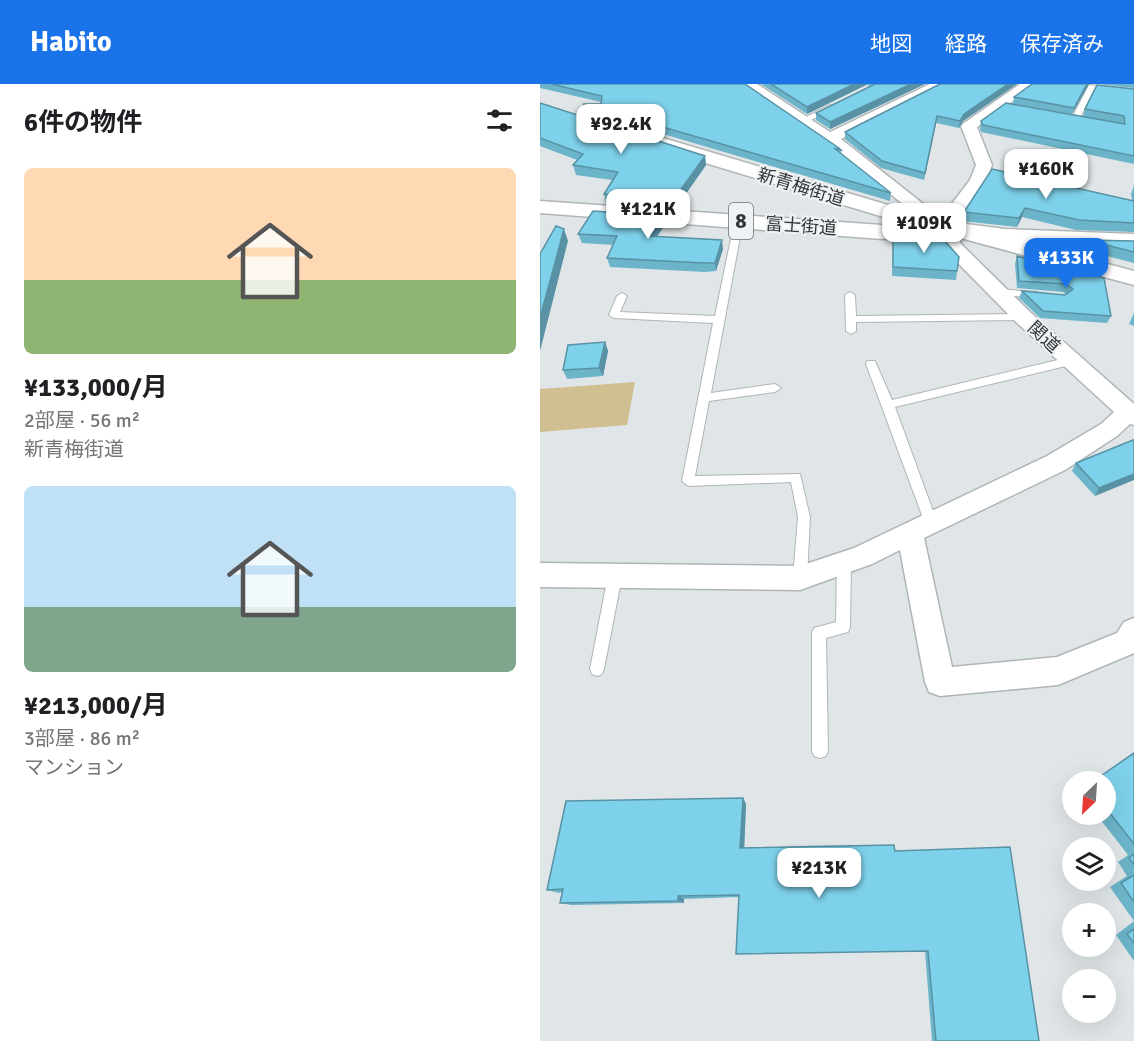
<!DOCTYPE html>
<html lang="ja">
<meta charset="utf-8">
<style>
:root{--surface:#fff;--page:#f6f6f6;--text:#202124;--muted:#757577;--accent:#1a73e8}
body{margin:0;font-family:Signika,"Noto Sans JP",sans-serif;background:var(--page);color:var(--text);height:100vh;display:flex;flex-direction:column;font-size:22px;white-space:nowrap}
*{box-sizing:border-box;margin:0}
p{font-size:20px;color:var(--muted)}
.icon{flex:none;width:33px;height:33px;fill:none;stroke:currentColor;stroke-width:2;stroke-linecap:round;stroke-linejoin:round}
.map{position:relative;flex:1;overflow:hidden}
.sheet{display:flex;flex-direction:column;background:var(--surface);width:540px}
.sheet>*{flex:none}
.needle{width:39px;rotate:205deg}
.tools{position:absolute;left:522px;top:687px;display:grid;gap:12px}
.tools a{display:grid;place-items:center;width:54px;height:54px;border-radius:50%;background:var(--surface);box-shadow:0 6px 24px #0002;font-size:30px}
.price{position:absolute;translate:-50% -51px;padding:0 14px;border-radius:12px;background:#fff;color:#222;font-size:20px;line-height:39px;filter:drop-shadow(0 2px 3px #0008)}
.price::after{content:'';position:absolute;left:50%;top:36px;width:18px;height:14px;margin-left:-9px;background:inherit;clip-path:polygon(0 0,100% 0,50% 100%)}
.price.on{background:var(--accent);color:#fff}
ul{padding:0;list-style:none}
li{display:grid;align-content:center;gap:12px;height:318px;padding:0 24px}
li span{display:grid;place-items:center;height:186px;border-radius:9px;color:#555}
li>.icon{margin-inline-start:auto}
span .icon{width:108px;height:108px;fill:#fffc;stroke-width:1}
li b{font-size:26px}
h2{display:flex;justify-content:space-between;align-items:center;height:72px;padding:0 24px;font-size:26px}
header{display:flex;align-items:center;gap:36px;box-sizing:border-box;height:84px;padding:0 30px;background:var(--accent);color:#fff}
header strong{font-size:28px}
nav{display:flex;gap:33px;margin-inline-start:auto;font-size:21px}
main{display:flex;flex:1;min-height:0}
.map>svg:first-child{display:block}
.green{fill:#d0bf90}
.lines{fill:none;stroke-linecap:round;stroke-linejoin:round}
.lane-casing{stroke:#afb5b7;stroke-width:2}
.street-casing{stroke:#afb5b7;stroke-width:3}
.secondary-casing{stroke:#afb5b7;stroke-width:3}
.primary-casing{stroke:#afb5b7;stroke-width:3}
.lane{fill:#fff;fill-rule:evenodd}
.street{fill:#fff;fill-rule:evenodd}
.secondary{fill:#fff;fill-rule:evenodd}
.primary{fill:#fff;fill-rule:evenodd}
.wall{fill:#6cb4c9}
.shaded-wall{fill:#5892a4}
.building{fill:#7ed1ea;stroke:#5892a4;stroke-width:1.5}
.labels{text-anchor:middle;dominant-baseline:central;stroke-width:4.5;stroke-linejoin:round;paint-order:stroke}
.far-street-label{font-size:18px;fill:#333536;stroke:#edf3f5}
.shield{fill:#edf3f5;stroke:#6b6e6f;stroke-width:1.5}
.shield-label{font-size:21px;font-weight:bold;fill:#333536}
</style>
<header>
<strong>Habito</strong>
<nav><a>地図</a><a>経路</a><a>保存済み</a></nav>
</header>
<main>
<section class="sheet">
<h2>6件の物件<svg class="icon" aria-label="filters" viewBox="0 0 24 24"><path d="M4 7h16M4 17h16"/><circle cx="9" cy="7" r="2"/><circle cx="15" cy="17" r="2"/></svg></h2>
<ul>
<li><span style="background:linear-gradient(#ffd9b3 60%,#8fb573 0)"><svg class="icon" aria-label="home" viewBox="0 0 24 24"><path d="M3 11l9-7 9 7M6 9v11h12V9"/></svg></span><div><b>¥133,000/月</b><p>2部屋 · 56 m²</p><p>新青梅街道</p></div></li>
<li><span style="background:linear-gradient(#bfe0f5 65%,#7fa58c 0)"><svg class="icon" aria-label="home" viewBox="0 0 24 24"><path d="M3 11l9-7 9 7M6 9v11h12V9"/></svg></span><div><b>¥213,000/月</b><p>3部屋 · 86 m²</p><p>マンション</p></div></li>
</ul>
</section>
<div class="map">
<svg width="594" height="957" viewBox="0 0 594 957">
<rect width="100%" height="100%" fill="#e0e6e8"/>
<path class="green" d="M95,298L87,341L0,348V305Z"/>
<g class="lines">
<defs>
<path id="lane" d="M549,1L594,6V10L554,5L539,36L532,38L531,36Z
M290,21L297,23L265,39L258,37Z
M195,135L203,137L171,309L235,300L241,304L235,308L169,317L155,392L260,390L270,433L267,494L265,498L260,500L255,498L253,494L258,433L251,398L148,402L142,397L173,239L74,234L69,231L77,212L82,209L87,212L80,228L175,232Z
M458,205L497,208L502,211L497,214L454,210L453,208Z
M310,208L315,211L316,232L483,230L488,233L483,236L316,238V247L311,250L306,247L305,211Z
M530,273L534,274V280L355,323L397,438L396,442H386L326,280L327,277H335L352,316Z
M304,473L309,475L311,479L310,543L308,548L286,554L288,666L286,672L280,674L274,672L272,666V549L274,544L296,538L297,479L299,475Z
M75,486L80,488L82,492L64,585L62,590L57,592L52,590L50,585L68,492L70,488Z"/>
<path id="street" d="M200,0H217L290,48L390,0H408L301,55L401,134L430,96L436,81L421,42L424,39L480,0H497L437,43L452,81L446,97L412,144L422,161L490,228L594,320V341L590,340L577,352L525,386L384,454L412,583L517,573L577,549L584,538L594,534V569L518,601L400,612L389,608L385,598L360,466L332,480L260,506L0,503V479L260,482L314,464L507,372L561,340L574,328L476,238L407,168L396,147L300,69Z"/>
<path id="secondary" d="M123,54L365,126L594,187V201L350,135L116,64L113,60L116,56Z"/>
<path id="primary" d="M0,117L342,141L403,137L465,145L594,150V164L465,159L403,151L342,155L0,129Z"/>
</defs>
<use href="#lane" class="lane-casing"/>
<use href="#street" class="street-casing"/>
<use href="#secondary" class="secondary-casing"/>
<use href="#primary" class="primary-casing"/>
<use href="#lane" class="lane"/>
<use href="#street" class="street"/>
<use href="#secondary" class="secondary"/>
<use href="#primary" class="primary"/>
</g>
<path class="wall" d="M0,0H205L301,66V70L351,109L350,117L45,27L43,20H61V18L0,4Z
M221,0H385L290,45L276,36V29L331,2L326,1L267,30Z
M400,0H477L423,37L419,44L396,39L384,96L341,84L305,55V48Z
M492,0H549L532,30L473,20L474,13Z
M559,0H594V4Z
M594,5V80L441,48L440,44L441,37L543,32L545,25Z
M0,19L165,72L166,81L136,124L66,119L64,110L72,96L36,91L33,81L37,76L0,62Z
M594,101V148L536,146L482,133L477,143L422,137L424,128L592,116L591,110Z
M123,132L125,141L117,152L183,165L176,187L165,188L70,183L67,174L73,161L42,159L38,150Z
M353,152L417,187L416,196L352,192Z
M547,156L594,157V179L544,166Z
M477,172L529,185L571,232L567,239L500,234L479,214L482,207L525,211L526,210L523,208L477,204L475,180Z
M594,229V242L589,240Z
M65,258L68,267L63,292L27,295L23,286Z
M593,356L555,412L532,387L536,379Z
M594,669V877L576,851L594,837L570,803L587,792L578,778L588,771L556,730H566V698Z
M203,714L206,720L204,764L355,767L499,957H392L385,867L199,813L144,815V819L31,821L20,819L22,808L19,809L7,806Z"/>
<path class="shaded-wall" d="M314,0H326V1L267,30V23Z
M371,0H385L290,45V38Z
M468,0H477L423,37L419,44L420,37L424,30Z
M547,0H549L532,30L534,24Z
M397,32L396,39L384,96L385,89Z
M165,72L166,81L136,124L134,115Z
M485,124L482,133L477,143L479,134Z
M123,132L125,141L111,161L109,152Z
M24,145L28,157L0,267V234Z
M182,156L183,165L176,187L175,179Z
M65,258L68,267L63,292L59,284Z
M594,390V396L555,412L559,404Z
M203,714L206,720L204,769L200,764Z
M138,812L144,815V819L138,817Z"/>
<path class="building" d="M11,0H205L299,64L301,66L294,64L351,109L43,20H61L62,12Z
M231,0H314L267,23Z
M335,0H371L290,38L276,29Z
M400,0H468L424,30L420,37L397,32L385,89L342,77L305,48Z
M492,0H547L534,24L474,13Z
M557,1L594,5V72L443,41L441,37L466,19L585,40L584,32L545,25Z
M0,19L165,72L134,115L64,110L78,88L33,81L43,70L0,54Z
M452,85L594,117V139L539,136L485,124L479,134L424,128Z
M53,127L123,132L109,152L182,156L175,179H164L67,174L77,152L38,150Z
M16,142L24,145L0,234V170Z
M353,152L404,156L419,173L417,187L353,183Z
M547,156L594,157V168Z
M477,172L564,194L571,232L503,227L482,207L525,211L533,205L526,200L479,197Z
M65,258L59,284L23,286L28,261Z
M593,356H594V390L559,404L536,379Z
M594,669V760L566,724V698H552Z
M203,714L200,764L354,761L355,767L470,763L499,957H396L388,867L196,870L199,811L138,812V817L20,819L23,805L7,806L26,717Z
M594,770V781L589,774Z
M594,791V818L581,799Z
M594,845V859L587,850Z"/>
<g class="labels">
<g class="far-street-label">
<text transform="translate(261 103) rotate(17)">新青梅街道</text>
<text transform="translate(261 142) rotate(4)">富士街道</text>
<text transform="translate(504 253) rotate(43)">関道</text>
</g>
<rect class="shield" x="189" y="119" width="24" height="36" rx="4.5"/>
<g class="shield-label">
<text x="201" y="137">8</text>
</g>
</g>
</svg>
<div class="tools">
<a><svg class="needle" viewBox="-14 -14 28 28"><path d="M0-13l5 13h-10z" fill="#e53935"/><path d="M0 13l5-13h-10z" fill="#757577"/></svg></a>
<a><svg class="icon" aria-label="layers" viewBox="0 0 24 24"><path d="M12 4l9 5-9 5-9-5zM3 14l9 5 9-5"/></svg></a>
<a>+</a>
<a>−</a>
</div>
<b class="price" style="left:81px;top:71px">¥92.4K</b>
<b class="price" style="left:506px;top:116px">¥160K</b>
<b class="price" style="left:108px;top:156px">¥121K</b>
<b class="price" style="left:384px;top:170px">¥109K</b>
<b class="price on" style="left:526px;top:205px">¥133K</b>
<b class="price" style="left:279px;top:815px">¥213K</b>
</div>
</main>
